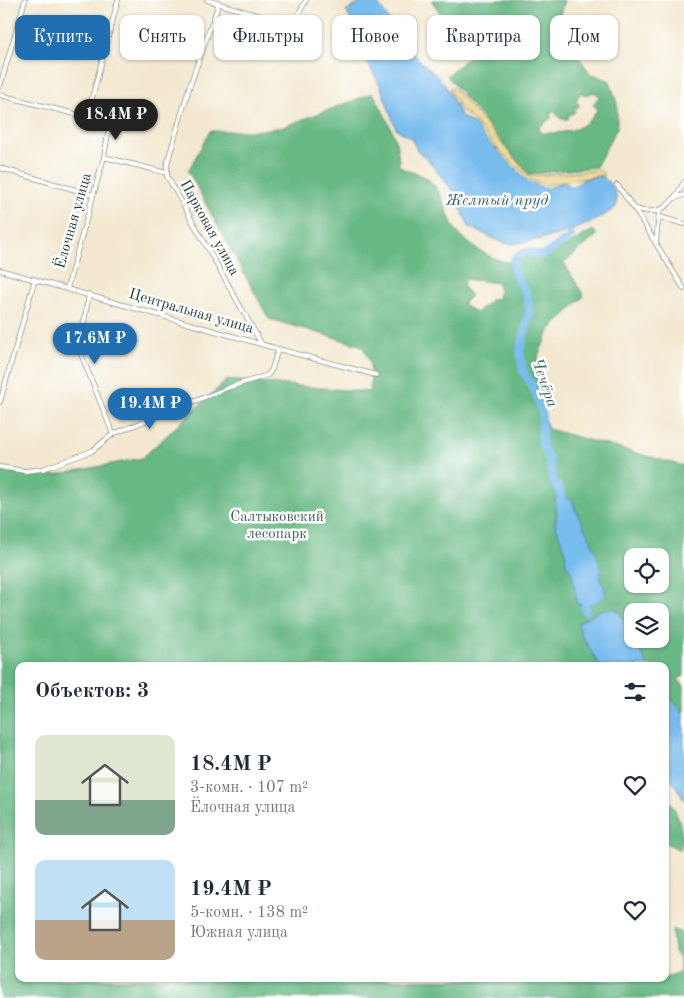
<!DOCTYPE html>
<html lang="ru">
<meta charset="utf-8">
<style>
:root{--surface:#fff;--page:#f2f2f3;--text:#1f2937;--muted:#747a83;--accent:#1f6fb2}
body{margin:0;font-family:"Old Standard TT",serif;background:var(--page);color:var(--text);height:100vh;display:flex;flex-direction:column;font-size:19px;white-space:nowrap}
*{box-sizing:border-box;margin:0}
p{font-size:16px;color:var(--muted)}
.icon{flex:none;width:28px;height:28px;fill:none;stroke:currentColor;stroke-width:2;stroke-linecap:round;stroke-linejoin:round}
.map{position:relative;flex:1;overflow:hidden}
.panel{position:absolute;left:15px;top:662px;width:654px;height:320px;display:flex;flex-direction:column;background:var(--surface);border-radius:10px;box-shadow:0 1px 4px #0004}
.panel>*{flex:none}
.top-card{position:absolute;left:15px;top:15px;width:655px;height:45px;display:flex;gap:10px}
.buttons{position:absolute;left:624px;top:548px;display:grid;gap:10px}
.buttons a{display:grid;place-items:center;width:45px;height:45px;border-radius:10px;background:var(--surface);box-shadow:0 1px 4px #0004;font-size:25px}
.price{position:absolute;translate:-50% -42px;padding:0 11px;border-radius:18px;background:var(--accent);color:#fff;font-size:16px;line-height:32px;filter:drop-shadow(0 1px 2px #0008)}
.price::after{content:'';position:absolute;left:50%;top:30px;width:15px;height:11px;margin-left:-8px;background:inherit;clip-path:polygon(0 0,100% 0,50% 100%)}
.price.active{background:#222;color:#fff}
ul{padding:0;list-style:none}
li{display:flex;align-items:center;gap:15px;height:125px;padding:0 20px}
li span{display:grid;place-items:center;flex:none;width:140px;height:100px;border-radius:10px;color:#555}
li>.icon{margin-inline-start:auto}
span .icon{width:60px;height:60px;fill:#fffc;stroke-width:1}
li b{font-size:21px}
h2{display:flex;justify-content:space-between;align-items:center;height:60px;padding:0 20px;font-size:21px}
.tag{padding:0 18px;border-radius:10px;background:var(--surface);box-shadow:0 1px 4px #0004;font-size:18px;line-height:45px}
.tag.active{background:var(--accent);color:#fff}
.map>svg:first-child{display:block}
.forest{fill:#68b884;stroke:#447a5c;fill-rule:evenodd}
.sand{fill:#eeda9e;stroke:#868c69}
.water{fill:#78bcee;stroke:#4c7c91}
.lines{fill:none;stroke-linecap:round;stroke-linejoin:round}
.river{stroke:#78bcee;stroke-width:8}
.street-casing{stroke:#899282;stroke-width:5.5}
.street{stroke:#fff;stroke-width:4}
.labels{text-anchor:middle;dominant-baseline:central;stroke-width:5;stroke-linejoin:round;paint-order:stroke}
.street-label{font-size:15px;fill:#1f3d34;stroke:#fff}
.park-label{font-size:15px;fill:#38644e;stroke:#fff}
.water-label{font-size:16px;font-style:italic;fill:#3a636c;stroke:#fff}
</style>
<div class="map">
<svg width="684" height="998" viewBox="0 0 684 998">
<rect width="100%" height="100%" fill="#fff"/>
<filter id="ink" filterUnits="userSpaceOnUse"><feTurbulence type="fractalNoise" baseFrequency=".02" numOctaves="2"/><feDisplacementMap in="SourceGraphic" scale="10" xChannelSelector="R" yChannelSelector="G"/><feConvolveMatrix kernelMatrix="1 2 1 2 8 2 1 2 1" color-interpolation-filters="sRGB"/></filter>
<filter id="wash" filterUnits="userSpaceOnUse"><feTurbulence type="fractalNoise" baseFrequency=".0096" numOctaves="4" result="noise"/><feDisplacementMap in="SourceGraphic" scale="20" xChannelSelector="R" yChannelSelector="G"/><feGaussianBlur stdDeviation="1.12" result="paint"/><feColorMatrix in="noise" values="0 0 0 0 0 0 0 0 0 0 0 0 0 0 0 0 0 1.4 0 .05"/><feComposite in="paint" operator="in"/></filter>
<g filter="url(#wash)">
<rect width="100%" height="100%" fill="#f3e8cf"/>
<path class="forest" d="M431,0H564L557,26L590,73L610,81L617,103V128L596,167L529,174L447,76L470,55ZM595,92L599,97L593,104L597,109C588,131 561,134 541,133L539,127L551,118L550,112H555L561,119H568V116L575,112L574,107L577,108L580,105L576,101L580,93L586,95Z
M373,93C386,117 399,138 399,166C410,174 422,172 432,183C448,200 446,221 460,235C471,246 494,262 510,262C515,262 519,257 524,256C530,255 537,257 543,256C556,254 580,237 593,230L597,235L564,263L584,296L550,330L538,356L543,413L548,429L684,466V676L678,679L684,686V715L665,690V666H648L634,639H660V611H632V636L619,611L581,632L582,636L600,666H19V979L661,980L680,971V961L674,952L672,929L684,934V998H0V472L55,475L142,458L227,380L370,392C372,378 372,355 360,345L269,319L188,171L210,131H255L283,127ZM465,279L498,283L499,298L491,299L476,313L463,304L471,296L463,286ZM572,499L601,583L578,601L572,572L566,564L565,550L555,524L557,515ZM632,556H660V584H632Z
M665,802H670C680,816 684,833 680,850L665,843Z"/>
<path class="sand" d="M454,88L530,176L601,170L604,175L545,185L531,180L497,148L471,118L462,112L449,89Z"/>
<path class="water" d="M365,0H375L414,55L444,83L461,116L475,125L483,136L528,181L546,189L564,182L572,187L585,179L601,176C611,182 619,195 616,207C589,229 548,239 513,244L503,243L469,227L453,191L428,160L417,150L411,138L396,129L380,85L365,58L373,54L368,44L365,45L346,11Z
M555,498L572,499C580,527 604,552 601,583L604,586L606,595C599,603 587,606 577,604L572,573L566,564L565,550L555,524L557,515Z
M611,608L619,611L648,666H600L582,636L578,623L601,610Z
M665,690L684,715V800L665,769Z"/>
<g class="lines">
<path class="river" d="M563,506L560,491L553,480L549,459L542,445V414L536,393L523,371L520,352L529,313L528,302L526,293L514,272V259C523,250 531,251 542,256L571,236
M585,595V611"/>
</g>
</g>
<g filter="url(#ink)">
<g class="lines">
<defs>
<path id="street" d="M207,0L270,19L287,31L291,29L306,0
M219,3L189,88L167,164V176L261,343
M0,86L25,0
M0,95L87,117
M104,157L167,173
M0,168L93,195
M617,185L634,208L684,289
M675,198L684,195
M634,208C660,218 672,205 684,182
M660,217L684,224
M656,243L659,211
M0,270L278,349L376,375
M67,288L104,157L109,127L107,122L87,117L118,0
M89,294L80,344L81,354L113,434
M0,402L35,279
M0,467L25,471L43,469L92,451L113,434L230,387L268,375L272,369L278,349"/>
</defs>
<use href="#street" class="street-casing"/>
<use href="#street" class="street"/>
</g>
</g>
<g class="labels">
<g class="street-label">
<text transform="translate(74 221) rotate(-74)">Ёлочная улица</text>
<text transform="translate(209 228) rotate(61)">Парковая улица</text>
<text transform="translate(191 312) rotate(16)">Центральная улица</text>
</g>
<g class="park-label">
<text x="277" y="517">Салтыковский<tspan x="277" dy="17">лесопарк</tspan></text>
</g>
<g class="water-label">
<text x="497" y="201">Желтый пруд</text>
<text transform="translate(544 383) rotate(71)">Чечёра</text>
</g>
</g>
</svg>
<div class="buttons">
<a><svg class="icon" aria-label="locate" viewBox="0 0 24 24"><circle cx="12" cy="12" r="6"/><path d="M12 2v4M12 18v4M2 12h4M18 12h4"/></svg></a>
<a><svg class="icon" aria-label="layers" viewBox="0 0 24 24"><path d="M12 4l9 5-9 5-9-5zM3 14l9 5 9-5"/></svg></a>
</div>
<b class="price active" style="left:116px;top:141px">18.4M ₽</b>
<b class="price" style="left:95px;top:365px">17.6M ₽</b>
<b class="price" style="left:150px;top:430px">19.4M ₽</b>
<div class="top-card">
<a class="tag active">Купить</a>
<a class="tag">Снять</a>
<a class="tag">Фильтры</a>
<a class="tag">Новое</a>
<a class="tag">Квартира</a>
<a class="tag">Дом</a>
</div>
<section class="panel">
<h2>Объектов: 3<svg class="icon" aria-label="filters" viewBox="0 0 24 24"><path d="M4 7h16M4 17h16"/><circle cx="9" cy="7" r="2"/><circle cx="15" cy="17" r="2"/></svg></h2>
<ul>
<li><span style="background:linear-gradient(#dfe7d0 65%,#7fa58c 0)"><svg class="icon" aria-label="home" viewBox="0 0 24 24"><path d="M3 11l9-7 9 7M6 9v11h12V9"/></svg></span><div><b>18.4M ₽</b><p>3-комн. · 107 m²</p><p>Ёлочная улица</p></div><svg class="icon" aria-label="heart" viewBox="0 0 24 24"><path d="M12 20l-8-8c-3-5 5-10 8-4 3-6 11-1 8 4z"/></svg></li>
<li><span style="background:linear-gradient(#bfe0f5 60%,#b9a48a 0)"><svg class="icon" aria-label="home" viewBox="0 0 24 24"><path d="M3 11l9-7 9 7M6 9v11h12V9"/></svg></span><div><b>19.4M ₽</b><p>5-комн. · 138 m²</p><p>Южная улица</p></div><svg class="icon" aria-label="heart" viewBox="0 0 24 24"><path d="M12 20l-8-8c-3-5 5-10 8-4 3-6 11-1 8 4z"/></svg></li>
</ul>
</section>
</div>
